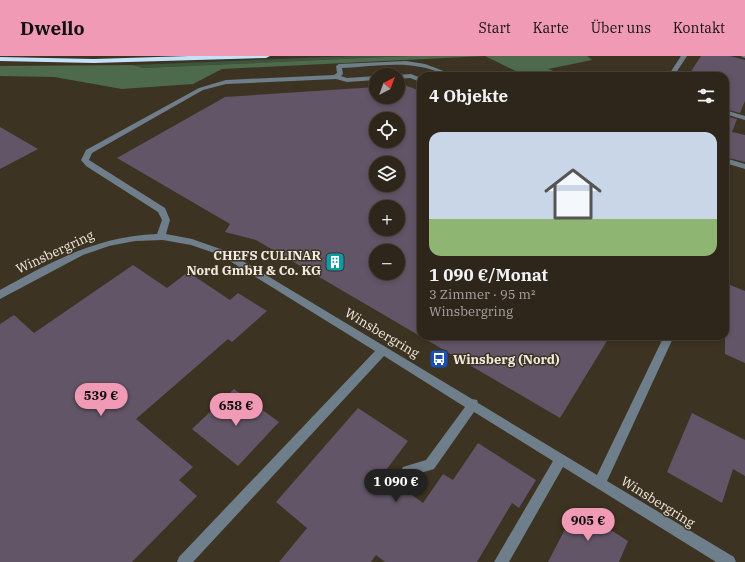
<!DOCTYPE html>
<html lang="de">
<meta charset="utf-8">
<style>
:root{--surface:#2e261a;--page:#3a3227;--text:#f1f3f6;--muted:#a7a5a2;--line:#494339;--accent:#f09ab5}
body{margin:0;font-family:"IBM Plex Serif",serif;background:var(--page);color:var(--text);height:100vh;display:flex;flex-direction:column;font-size:15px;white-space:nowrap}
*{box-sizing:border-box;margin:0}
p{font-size:13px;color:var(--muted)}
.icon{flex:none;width:22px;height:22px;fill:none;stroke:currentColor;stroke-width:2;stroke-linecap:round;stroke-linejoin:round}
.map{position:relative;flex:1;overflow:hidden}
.side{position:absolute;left:417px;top:16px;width:312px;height:268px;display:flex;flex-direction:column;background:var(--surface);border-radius:12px;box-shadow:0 2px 6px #0003,0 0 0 1px var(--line)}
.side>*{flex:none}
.needle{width:26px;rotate:41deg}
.fabs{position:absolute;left:369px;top:12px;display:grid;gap:8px}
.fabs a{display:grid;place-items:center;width:36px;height:36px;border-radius:50%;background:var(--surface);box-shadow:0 2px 6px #0003,0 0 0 1px var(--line);font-size:20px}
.price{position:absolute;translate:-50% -34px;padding:0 9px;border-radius:14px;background:var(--accent);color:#111;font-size:13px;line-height:26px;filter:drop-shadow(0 1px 2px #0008)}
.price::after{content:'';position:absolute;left:50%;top:24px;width:12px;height:9px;margin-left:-6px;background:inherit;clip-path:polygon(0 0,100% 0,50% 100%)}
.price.active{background:#222;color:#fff}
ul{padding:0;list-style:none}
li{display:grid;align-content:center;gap:8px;height:212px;padding:0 12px}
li+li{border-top:1px solid var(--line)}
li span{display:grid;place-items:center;height:124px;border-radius:12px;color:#555}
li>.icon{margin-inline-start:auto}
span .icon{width:72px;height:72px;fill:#fffc;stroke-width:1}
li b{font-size:17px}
h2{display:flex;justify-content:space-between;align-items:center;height:48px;padding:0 12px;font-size:17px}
header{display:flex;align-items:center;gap:24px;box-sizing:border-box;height:56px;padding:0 20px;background:var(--accent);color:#111}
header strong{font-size:19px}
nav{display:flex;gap:22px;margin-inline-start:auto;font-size:14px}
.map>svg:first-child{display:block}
.green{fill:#3d553c}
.forest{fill:#4d6a4c}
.building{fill:#625567;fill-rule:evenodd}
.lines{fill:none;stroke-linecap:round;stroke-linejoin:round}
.minor{fill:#6e7e8a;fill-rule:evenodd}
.highway{fill:#c3e2f9;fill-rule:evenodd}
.labels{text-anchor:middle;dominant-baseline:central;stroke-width:3;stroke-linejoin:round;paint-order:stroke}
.street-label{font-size:13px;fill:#f1ebe0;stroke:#3d3322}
.poi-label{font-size:13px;font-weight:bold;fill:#f1ebe0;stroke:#3d3322;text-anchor:end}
</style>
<header>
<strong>Dwello</strong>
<nav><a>Start</a><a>Karte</a><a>Über uns</a><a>Kontakt</a></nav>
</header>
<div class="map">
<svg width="745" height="506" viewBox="0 0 745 506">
<rect width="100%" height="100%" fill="#3d3322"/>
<path class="green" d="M355,0H408L143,12L133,9Z"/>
<path class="forest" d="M408,0H587L592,4L548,13L568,20H526L485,0L222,13L193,28L122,33L54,21L0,20V10L133,9L143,12Z"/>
<path class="building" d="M701,0H730L745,4V45L740,57L725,53V20H688Z
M398,29H404L421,35V280H610L560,362L256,184L225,176L230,168L117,102L225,41L376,31V41H398ZM376,63H398V85H376ZM376,107H398V129H376ZM376,151H398V173H376ZM376,195H398V217H376Z
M725,60L737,63L732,76L745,79V106L725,101Z
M0,71L38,93L0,113Z
M133,209L167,232L188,216L230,244L238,237L267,255L232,286L228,283L136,363L193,411L179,424L197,440L132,506H0V268L14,259L34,277Z
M725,227L745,235V307L725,298Z
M234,333L279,366L238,410L192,373Z
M358,352L408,385L383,418L423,447L443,418L453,424L478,387L536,424L519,452L512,447L477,506H385L376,499L371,506H279L307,472L276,446Z
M692,357L745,384V420L733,413L722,447L667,416Z
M576,452L628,485L619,506H548Z"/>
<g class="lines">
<path class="minor" d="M681,0H687L674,20H668Z
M741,0H745V2L742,1Z
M406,5L425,8L457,20C444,20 434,13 421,11C396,6 368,11 342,12L343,18L341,20L347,22L376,20V24L347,26L336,23L226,28L203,34L92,97L89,104L165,152L170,164L166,178L192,183L226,195L472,343L477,344L478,347L597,419L664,280H674L607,425L734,501L736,506H716L563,411L509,506H494L553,405L474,356L434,413L407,421L403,419L401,415L403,411L426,404L465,351L384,300L193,506H177L179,501L375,295L220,199L191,189L163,184L135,185L109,190L83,199L0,243V234C51,206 97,180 157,178L162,164L158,156L86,110L81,104L86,94L199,32L226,24L334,19L337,17L336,10L339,8Z
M411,18L421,22V26L410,22L398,23V19Z
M725,54L745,60V64L725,58Z
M725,102L745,108V113L725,107Z
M725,141L729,144V155L725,158Z"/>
<path class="highway" d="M189,0H270L266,2L94,7L0,5V1L94,3Z"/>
</g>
<defs>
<symbol id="building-square" viewBox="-11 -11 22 22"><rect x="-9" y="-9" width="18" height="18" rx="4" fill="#0f9aa8" stroke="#3d3322"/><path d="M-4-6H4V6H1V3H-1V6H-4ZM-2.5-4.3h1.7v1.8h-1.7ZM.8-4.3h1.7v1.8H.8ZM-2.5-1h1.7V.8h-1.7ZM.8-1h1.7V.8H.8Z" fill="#fff"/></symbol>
<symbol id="bus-square" viewBox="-11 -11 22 22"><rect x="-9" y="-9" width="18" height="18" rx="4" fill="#1a4fb4" stroke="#3d3322"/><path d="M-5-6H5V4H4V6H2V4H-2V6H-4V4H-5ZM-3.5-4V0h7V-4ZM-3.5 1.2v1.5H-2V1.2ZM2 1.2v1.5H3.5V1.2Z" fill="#fff"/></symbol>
</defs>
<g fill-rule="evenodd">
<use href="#building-square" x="324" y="195" width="22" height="22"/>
<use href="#bus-square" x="428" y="292" width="22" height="22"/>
</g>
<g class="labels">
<g class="street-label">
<text transform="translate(55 196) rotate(-25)">Winsbergring</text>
<text transform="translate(382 277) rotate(31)">Winsbergring</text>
<text transform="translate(658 446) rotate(32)">Winsbergring</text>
</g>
<g class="poi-label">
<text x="321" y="199">CHEFS CULINAR<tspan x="321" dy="15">Nord GmbH &amp; Co. KG</tspan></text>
<text x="453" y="303" text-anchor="start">Winsberg (Nord)</text>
</g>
</g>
</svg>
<div class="fabs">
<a><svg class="needle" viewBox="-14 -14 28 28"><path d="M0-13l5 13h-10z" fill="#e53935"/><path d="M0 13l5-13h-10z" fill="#a7a5a2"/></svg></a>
<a><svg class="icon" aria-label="locate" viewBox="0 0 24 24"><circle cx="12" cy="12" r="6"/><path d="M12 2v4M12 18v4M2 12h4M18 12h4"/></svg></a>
<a><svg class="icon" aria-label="layers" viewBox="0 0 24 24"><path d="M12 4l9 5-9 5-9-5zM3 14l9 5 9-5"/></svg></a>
<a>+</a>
<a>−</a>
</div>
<b class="price" style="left:101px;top:361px">539 €</b>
<b class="price" style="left:236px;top:371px">658 €</b>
<b class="price active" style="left:396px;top:447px">1 090 €</b>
<b class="price" style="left:588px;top:486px">905 €</b>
<section class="side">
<h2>4 Objekte<svg class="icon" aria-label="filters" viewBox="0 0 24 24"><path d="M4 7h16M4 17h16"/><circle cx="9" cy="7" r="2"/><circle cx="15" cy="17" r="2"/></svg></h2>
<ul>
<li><span style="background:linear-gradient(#c9d6e8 70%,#8fb573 0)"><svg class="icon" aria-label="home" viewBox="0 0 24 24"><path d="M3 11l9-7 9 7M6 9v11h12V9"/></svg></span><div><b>1 090 €/Monat</b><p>3 Zimmer · 95 m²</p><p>Winsbergring</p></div></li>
</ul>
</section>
</div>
